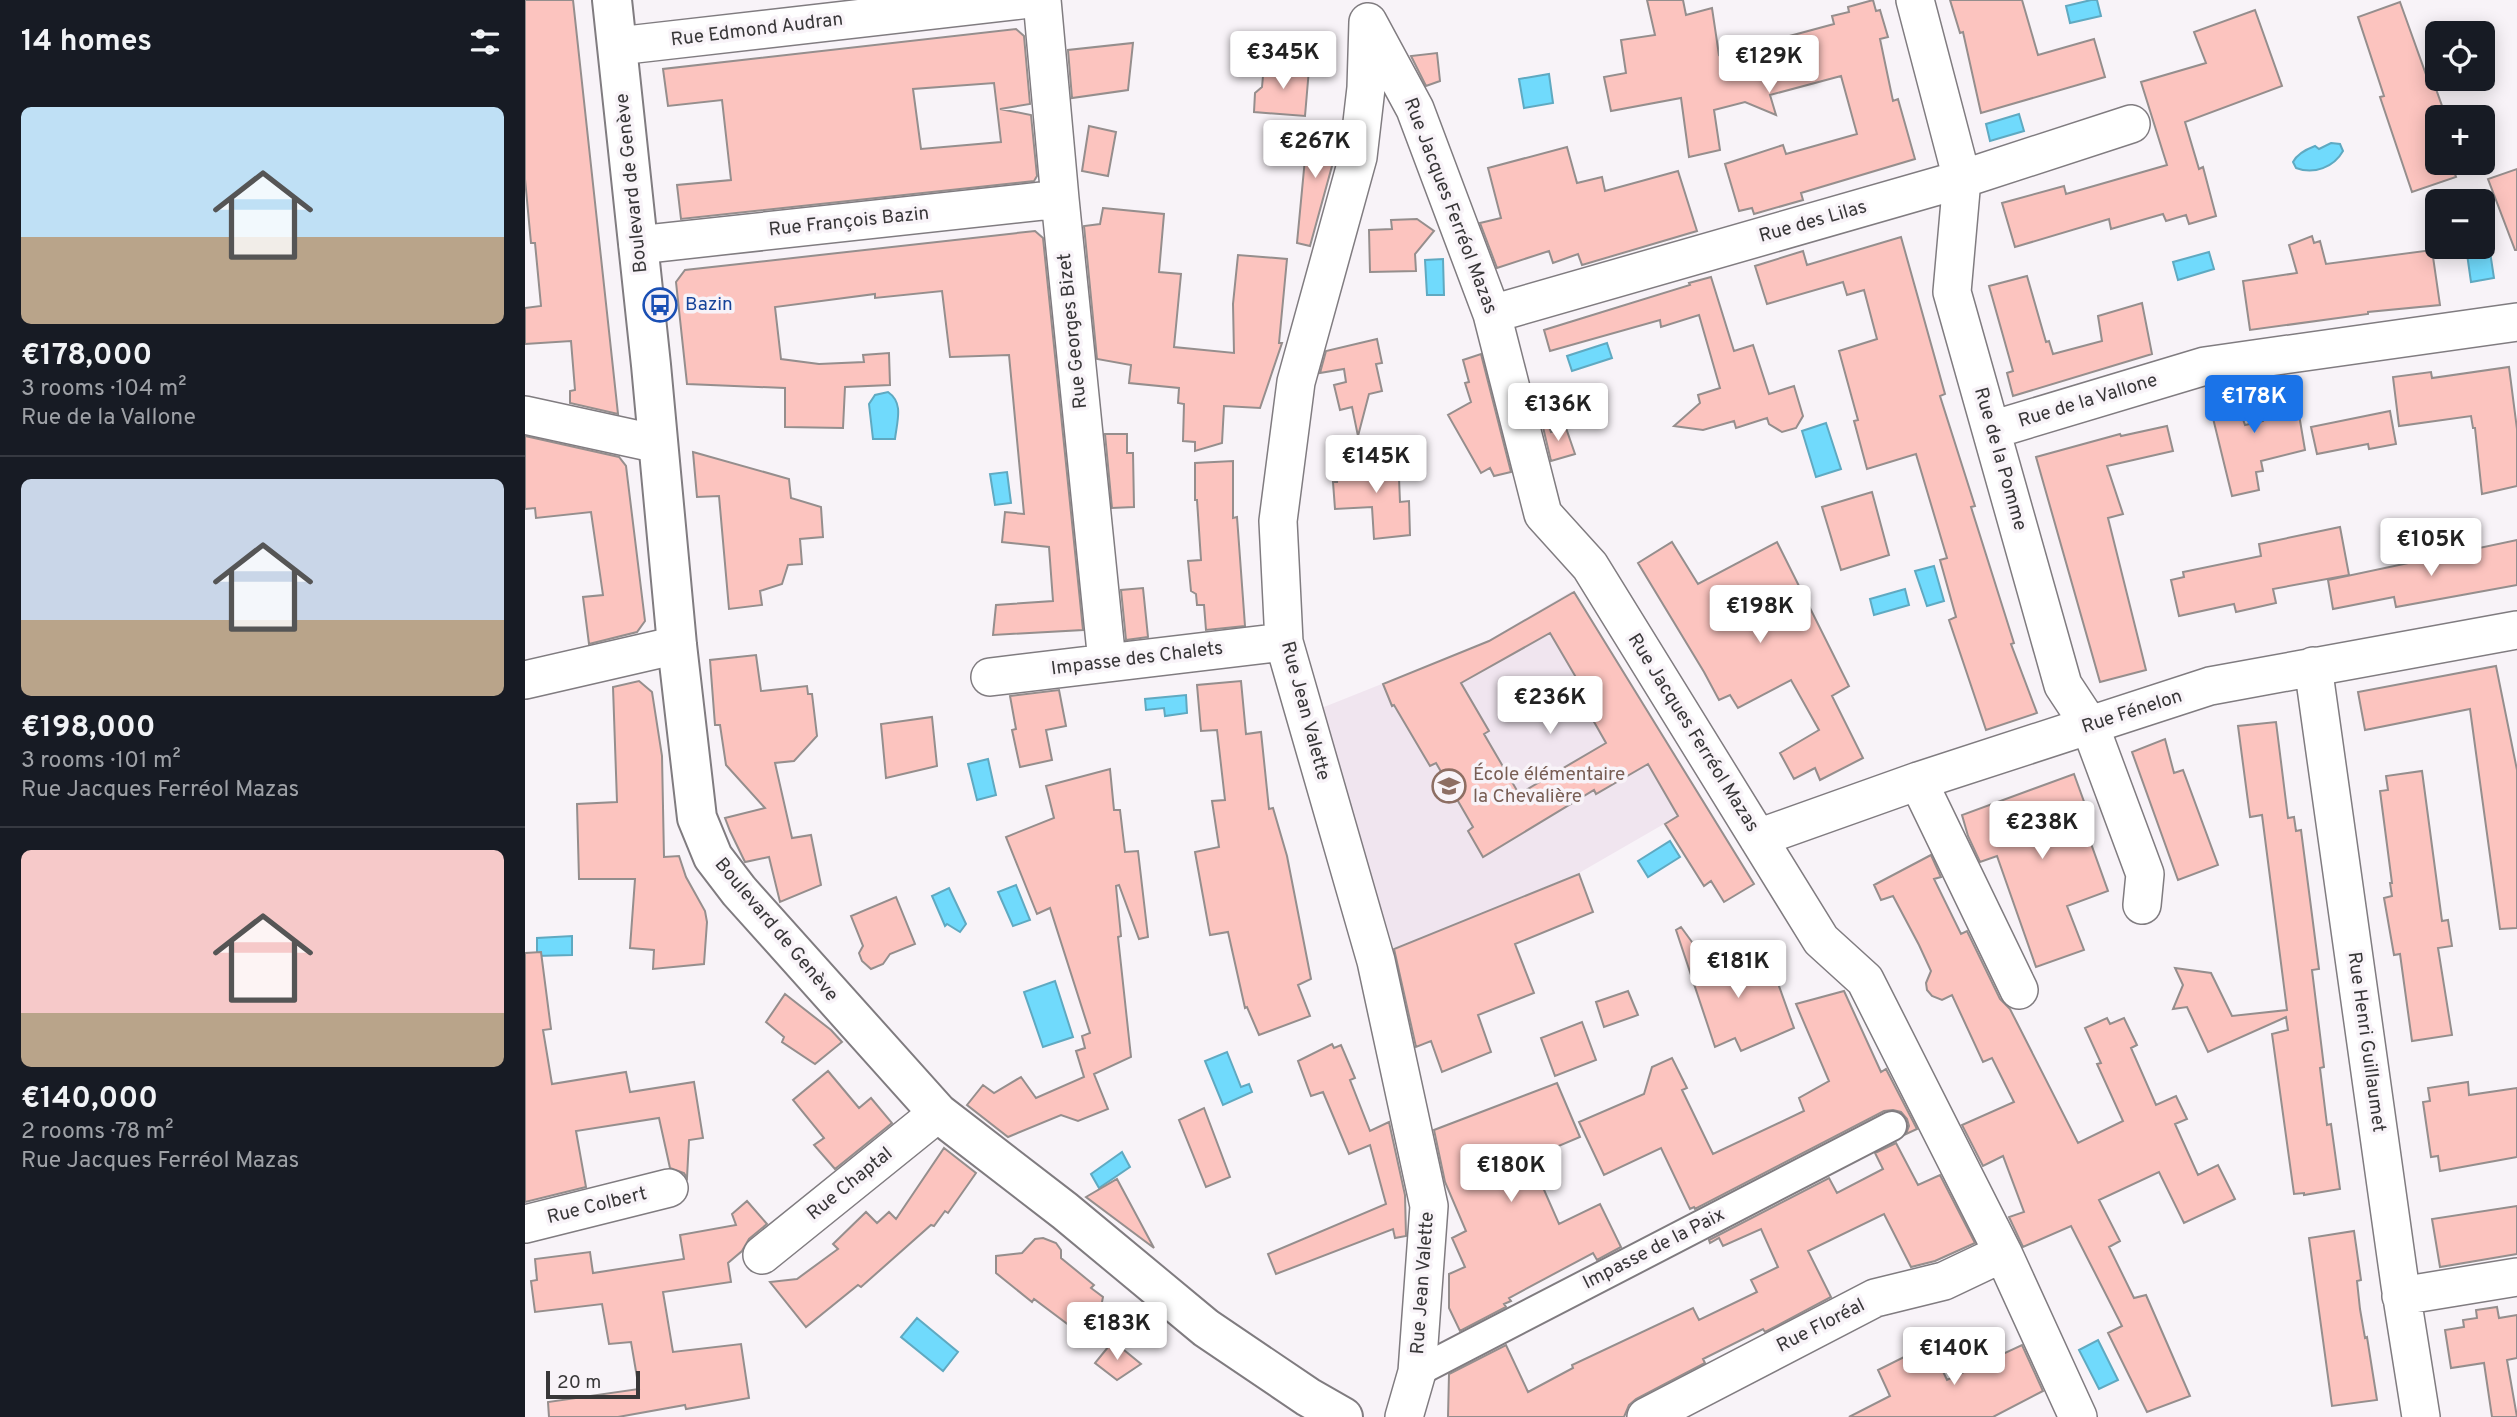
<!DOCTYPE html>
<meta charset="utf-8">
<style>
:root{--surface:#171b24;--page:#242831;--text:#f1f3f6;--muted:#9ea1a6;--line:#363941;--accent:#1a73e8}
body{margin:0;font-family:Overpass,sans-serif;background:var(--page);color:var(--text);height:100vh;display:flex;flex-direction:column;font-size:26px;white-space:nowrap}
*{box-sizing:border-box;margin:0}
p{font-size:23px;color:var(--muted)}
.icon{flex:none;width:38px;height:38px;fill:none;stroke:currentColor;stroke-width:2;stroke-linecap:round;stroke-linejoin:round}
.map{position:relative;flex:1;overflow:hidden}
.side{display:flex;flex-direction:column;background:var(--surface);width:525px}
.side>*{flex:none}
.controls{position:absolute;left:1900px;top:21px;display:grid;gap:14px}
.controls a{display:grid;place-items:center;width:70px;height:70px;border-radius:10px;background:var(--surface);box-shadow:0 4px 18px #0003;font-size:35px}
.scale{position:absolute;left:21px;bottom:18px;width:94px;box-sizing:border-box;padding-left:7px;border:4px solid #383738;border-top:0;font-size:19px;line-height:24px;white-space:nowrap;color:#383738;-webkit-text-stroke:5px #f8f3f8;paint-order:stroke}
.price{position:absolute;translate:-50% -60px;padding:0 16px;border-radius:7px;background:#fff;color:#222;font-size:23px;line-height:46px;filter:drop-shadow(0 2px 4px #0008)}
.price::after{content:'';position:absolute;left:50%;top:42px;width:21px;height:16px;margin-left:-10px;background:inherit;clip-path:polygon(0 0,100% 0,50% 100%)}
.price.current{background:var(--accent);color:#fff}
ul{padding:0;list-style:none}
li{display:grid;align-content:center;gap:14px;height:371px;padding:0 21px}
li+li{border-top:2px solid var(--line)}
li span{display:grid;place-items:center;height:217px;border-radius:10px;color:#555}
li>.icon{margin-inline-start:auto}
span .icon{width:126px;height:126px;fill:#fffc;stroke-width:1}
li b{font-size:30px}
h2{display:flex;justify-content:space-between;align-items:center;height:84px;padding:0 21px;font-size:30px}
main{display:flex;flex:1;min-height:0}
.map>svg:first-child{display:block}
.built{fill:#f0e5ef}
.water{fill:#70dafc;stroke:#5fa9c1;stroke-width:2}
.building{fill:#fcc4bf;stroke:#958e8d;stroke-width:2;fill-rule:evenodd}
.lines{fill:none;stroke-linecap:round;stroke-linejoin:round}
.pedestrian-casing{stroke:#807c80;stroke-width:32}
.minor-casing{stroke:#807c80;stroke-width:40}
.tertiary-casing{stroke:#807c80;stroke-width:42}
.pedestrian{stroke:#fff;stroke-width:28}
.minor{stroke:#fff;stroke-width:37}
.tertiary{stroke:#fff;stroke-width:38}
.labels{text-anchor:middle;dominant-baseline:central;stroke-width:7;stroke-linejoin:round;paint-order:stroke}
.street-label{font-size:19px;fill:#383738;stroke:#f8f3f8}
.transit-label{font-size:19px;fill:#164399;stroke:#f8f3f8;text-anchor:start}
.education-label{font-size:19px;fill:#785e54;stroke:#f8f3f8;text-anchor:start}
</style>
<main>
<section class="side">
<h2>14 homes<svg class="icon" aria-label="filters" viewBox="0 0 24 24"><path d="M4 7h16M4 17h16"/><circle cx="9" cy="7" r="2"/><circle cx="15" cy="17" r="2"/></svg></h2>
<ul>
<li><span style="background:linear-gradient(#bfe0f5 60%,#b9a48a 0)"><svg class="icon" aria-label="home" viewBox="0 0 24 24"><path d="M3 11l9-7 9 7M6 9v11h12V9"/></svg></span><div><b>€178,000</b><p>3 rooms · 104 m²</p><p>Rue de la Vallone</p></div></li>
<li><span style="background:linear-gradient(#c9d6e8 65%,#b9a48a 0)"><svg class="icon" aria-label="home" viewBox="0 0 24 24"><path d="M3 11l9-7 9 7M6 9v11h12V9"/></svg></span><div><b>€198,000</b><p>3 rooms · 101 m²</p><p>Rue Jacques Ferréol Mazas</p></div></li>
<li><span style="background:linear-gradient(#f6c9c9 75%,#b9a48a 0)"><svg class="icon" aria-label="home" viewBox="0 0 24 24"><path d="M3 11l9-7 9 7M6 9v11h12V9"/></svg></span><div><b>€140,000</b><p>2 rooms · 78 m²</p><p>Rue Jacques Ferréol Mazas</p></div></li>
</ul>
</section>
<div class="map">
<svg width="1992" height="1417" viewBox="0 0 1992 1417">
<rect width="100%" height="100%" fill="#f8f3f8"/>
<path class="built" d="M1047,591L1177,802L1054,873L869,950L794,709L957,644Z"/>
<path class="water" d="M1566,0H1572L1576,16L1545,23L1541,6Z
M1024,74L1028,103L999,108L994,79Z
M1494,114L1499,131L1465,141L1461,124Z
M1806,143L1815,144L1818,151C1809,167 1789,175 1771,168L1768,162C1772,154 1782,149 1790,146L1794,149Z
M1962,232L1969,278L1946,282L1941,247H1958V233Z
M1684,252L1689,269L1653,280L1648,262Z
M918,259L919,295H902L900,260Z
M1082,343L1087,358L1047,371L1042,356Z
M363,392C379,403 372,421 370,439H348L344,404L350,395Z
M1301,423L1316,469L1291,477L1277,431Z
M482,472L486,503L470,505L465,474Z
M1409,566L1419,601L1402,606L1390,571Z
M1380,589L1384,605L1349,615L1345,599Z
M661,695L662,713L640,716L639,708L621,710L620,699Z
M463,759L471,795L452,800L443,764Z
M1145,841L1155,857L1123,877L1113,861Z
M491,885L505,920L488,926L473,892Z
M424,888L441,924L435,932L422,924L420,926L407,896Z
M47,936V955L12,956V938Z
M530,981L548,1037L518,1047L499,992Z
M702,1052L716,1087L724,1084L727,1092L698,1105L680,1061Z
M597,1152L605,1167L574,1188L566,1174Z
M392,1318L433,1352L418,1371L376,1337Z
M1573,1340L1593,1380L1574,1389L1554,1350Z"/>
<path class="building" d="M0,0H48L93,414L45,403V391L50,390L46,341L0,344V308L16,306L10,243H6L0,179Z
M1122,0H1158L1161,15L1187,8L1194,55L1309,24L1307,16L1324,12L1323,7L1348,0L1351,11L1355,10L1363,37L1355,39L1368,101L1373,99L1390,159L1276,193L1278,200L1229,214L1227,208L1214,211L1200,164L1258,145L1261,154L1332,134L1316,76L1245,95L1251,115L1220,102L1189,110L1195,150L1164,157L1156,98L1086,111L1079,77L1101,73L1096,40L1130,35Z
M1425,0H1497L1513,55L1569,39L1580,77L1456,113L1438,32L1435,33Z
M1875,2L1903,80L1907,78L1921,117H1910L1913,124V163H1926L1931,177L1887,192L1855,97L1859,96L1833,17Z
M1730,10L1757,86L1660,122L1674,169L1678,167L1691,216L1664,224L1661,215L1641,221L1638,214L1586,229L1584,219L1490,247L1477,203L1539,186L1541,194L1642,165L1616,82L1681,63L1669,32Z
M491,29L499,36L505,104L475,109L506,115L512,176L509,181L156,219L152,185L206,180L197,100L143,106L138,69ZM469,83L476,142L396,149L388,89Z
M608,43L603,90L547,98L543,50Z
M912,53L915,81L901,86L886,56Z
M739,65L784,69L780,116L729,112L730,93L737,87Z
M564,126L591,132L583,176L557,171Z
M783,127L811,130L807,166L785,246L772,243Z
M1042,147L1052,183L1077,177L1080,191L1153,171L1172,231L1057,265L1053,254L1028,263L1024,251L972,268L955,223L976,218L963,168Z
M1992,169V250H1990L1963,179Z
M578,208L639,214L634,272L656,274L649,347L709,353L708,304L713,255L762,259L754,343H757L735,408L699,406L697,443L670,451V442L658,441L659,404L653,403L654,388L604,383L606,365L572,359L559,226L575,224Z
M892,219L909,231L890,254L891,271L845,272L844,230L867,229L866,220Z
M510,231L518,238L558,630L468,635L471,605L528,601L524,547L477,542L480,512L499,514L484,355L425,357L417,291L350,298V294L250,307L256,359L294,364L339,362L338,355L364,353L365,385L320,387L318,428L260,427V388L162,384L151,282L160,270Z
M1787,236L1789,243L1795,241L1801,264L1907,250L1915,305L1843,312V314L1725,330L1718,281L1772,273L1764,245Z
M1376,237L1420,394L1415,396L1450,506L1446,507L1489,643L1486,644L1512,713L1461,730L1424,620L1431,617L1415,560L1422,558L1391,454L1342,469L1329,421L1333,420L1314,351L1352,339L1339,290L1322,295L1318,282L1242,304L1230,266L1278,251L1282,265Z
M1502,276L1521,342L1524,341L1528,354L1577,341L1573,316L1617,303L1627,354L1488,396L1482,373L1488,371L1464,286Z
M1186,277L1209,351L1228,345L1244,394L1269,386L1278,416L1271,428L1257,432L1244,424L1242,418L1211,428L1209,421L1178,430L1149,426L1175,403L1173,395L1195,388L1174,315L1136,327L1135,320L1025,351L1019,330L1165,285L1164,283Z
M852,339L857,363L851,364L857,391L844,394L833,436L827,407L815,410L809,385L821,382L819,369L795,373L801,351Z
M956,354L986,472L969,476L965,468L956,473L923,415L946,402L940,383L944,382L938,360Z
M1984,367L1992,429V486L1957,494L1950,428H1948L1946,416L1874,426L1868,377L1906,372L1907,378Z
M1706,384L1720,425L1738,421L1734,398L1770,391L1780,450L1736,461L1738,471L1731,472L1734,490L1707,496L1686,410L1690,409L1684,387Z
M1865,411L1871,444L1844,449L1843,444L1792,454L1786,427Z
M1022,422L1026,432L1041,428L1050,454L1026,461L1017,423Z
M1642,426L1648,451L1582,466L1598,514L1583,518L1621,670L1575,682L1511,457L1595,434L1596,436Z
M580,434H602V453H608L609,507L587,508Z
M0,436L94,457L101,466L120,621L112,632L64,644L58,597L78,595L66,512L11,518L10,508L0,509Z
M168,452L264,479L266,498L296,507L298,537L275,539L277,564L263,565L257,584L235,591L237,605L204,609L194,496L172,497Z
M873,454L875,502L884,501L885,535L849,539L847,507L810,509L808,482H812V471L846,468L845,455Z
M708,461V518L712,517L720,626L681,630L679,605H672L671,594L666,591L663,561L676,560L672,500H670V463Z
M1347,492L1364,555L1316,570L1297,507Z
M1815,527L1824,575L1748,589L1751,603L1711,612L1709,604L1654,616L1646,580L1659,577L1658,572L1736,556L1734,544Z
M1992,540V585L1871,607L1869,597L1808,609L1803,580Z
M1147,542L1173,584L1252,542L1324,686L1307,696L1338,758L1295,780L1290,768L1269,779L1255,753L1294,730L1266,680L1213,708L1205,695L1194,700L1179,672L1113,563Z
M618,588L623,637L601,640L596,590Z
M1049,592L1229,884L1199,902L1186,881L1179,886L1140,824L1153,816L1123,764L1071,794L1069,790L958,857L943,831L948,827L911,763L905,766L869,705L867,706L858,684L964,641ZM1025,633L1066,703L1060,706L1081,743L994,794L959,734L964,731L936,683Z
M231,655L236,691L282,686L283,694H287L292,736L269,761L250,763L267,838L286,835L296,885L255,902L244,857L220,862L205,831L200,818L240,808L201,765L195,725H190L185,660Z
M1971,666L1992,770V928L1975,929L1945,709L1840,730L1833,692Z
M114,681L127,692L137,756L139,857L154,856L161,877L180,911L182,922L179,964L128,969L129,950L105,948L110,879H54L52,804L92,802L88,687Z
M716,681L721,734L736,732L744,809L748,808L762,856L786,979L773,985L785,1016L734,1035L722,1007L720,1008L703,932L685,935L670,852L694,847L687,801L700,800L692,730L676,731L672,685Z
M534,690L541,726L521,730L527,760L495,767L487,730L491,729L485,696Z
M407,717L412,766L361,778L356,724Z
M1751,722L1763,818L1769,817L1771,831L1776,830L1794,969L1787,970L1799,1067L1795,1068L1802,1125L1806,1124L1815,1189L1779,1195V1193L1769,1194L1747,1034L1763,1030L1761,1017L1683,1052L1662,1007L1648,1009L1658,985L1650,968L1686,973L1707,1016L1762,1010L1737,815L1725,817L1713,726Z
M1640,739L1649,773L1658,770L1693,865L1653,880L1607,752Z
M585,769L589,810H595L600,852L613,851L623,937L614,939L594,885L591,886L596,936L593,937L606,1057L569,1074L583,1109L553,1121L536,1115L483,1137L442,1105L458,1085L469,1093L496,1077L511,1098L559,1077L551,1051L560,1048L557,1036L565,1033L525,908L512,914L481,837L529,818L521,786Z
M1897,771L1917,921L1923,920L1927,946L1913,948L1927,1035L1887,1041L1875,954L1869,955L1859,898L1867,896L1865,883H1867L1855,791L1863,790L1861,776Z
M1549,774L1566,821L1559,824L1583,891L1542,906L1559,950L1511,967L1472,856L1455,862L1443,836L1437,815Z
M1406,855L1416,877L1409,879L1436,934L1442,931L1475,999L1485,1009L1553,1143L1598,1121L1572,1064L1576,1063L1560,1028L1582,1018L1585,1024L1599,1018L1612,1045L1606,1048L1631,1105L1651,1096L1662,1119L1650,1124L1673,1175L1693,1165L1710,1199L1659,1223L1634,1172L1574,1200L1595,1241L1584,1247L1609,1298L1621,1295L1665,1396L1622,1412L1583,1333L1597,1326L1546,1226L1498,1247L1484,1217L1499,1212L1478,1156L1458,1166L1437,1125L1489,1102L1467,1058L1458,1062L1427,995L1417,1000L1407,996L1402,990L1401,983L1406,971L1394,945L1368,896L1356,900L1349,885Z
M1054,874L1068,912L990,944L1009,993L953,1015L966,1052L917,1072L906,1041L891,1047L869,949Z
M371,897L390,944L365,954L358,964L346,969L337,961L334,953L338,946L326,916Z
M1156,927L1194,979L1227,957L1230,965L1245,961L1269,1028L1216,1051L1210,1038L1190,1047L1151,930Z
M16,952L26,1029L18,1030L27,1084L101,1072L105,1092L169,1082L178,1138L164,1140L162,1178L159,1173L145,1168L134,1118L51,1131L61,1187L0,1202V953Z
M1103,991L1113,1015L1079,1027L1071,1002Z
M1319,991L1356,1072L1361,1069L1392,1129L1381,1134L1384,1126L1382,1119L1376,1112L1368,1110L1359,1111L1170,1209L1169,1207L1165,1209L1136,1148L1079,1175L1054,1122L1119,1094L1127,1067L1147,1058L1162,1088L1157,1090L1188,1154L1279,1111L1274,1098L1304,1081L1271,1004Z
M260,994L306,1030L317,1042L290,1064L257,1042L259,1037L241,1022Z
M1057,1022L1071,1060L1030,1076L1016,1038Z
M807,1044L809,1048L816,1045L830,1078L825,1080L845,1131L864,1122L880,1195L881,1236L870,1238L868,1229L751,1274L743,1254L861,1204L845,1145L824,1154L798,1092L786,1096L773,1061Z
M303,1071L334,1108L346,1098L367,1123L310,1169L289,1145L299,1138L268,1100Z
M1943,1082L1944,1095L1992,1088V1157L1915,1171L1913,1156L1906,1157L1898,1102L1905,1101L1903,1088Z
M1032,1083L1055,1137L1005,1158L1034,1224L1075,1204L1096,1247L1072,1260L1068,1253L984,1298L986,1301L979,1304L981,1307L935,1331L924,1308V1274L940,1267L927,1238L941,1231L920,1182L909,1130Z
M679,1108L705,1177L681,1187L654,1120Z
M1371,1143L1393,1185L1415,1175L1450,1243L1410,1261L1386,1267L1359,1214L1283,1251L1306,1297L1240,1332L1238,1329L1178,1359L1180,1363L1111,1399L1104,1405L1099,1417H923L924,1374L981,1345L1003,1392L1048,1368L1047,1365L1168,1308L1174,1320L1232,1292L1226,1280L1253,1267L1236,1229L1198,1246L1194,1238L1185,1243L1184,1240L1304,1178L1312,1193L1358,1169L1350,1153Z
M419,1148L451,1173L423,1213L420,1211L409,1226L406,1225L336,1287L333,1285L281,1327L245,1282L272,1279L313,1249L308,1244L341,1212L352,1223L364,1212L371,1219Z
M592,1179L629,1248L561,1197Z
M222,1201L242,1224L224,1239L217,1251L203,1263L206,1282L138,1292L148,1352L216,1344L224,1398L161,1409L160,1405L93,1417H24L23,1402L114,1389L106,1342L84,1344L77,1304L10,1312L6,1281L12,1280L10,1259L65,1252L68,1273L159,1259L155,1235L211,1225L207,1214Z
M1992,1206V1254L1915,1267L1907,1219Z
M1829,1231L1836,1280L1832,1281L1835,1309L1840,1338L1842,1337L1852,1400L1807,1406L1784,1238Z
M518,1238L531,1243L536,1250V1258L569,1285L566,1288L578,1297L569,1344L509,1299L507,1302L471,1273V1256L497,1253L510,1239Z
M1972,1307L1974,1318L1992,1315V1358L1982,1360L1992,1417H1967L1959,1363L1926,1368L1920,1330L1939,1327L1938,1320L1952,1318L1951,1310Z
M588,1341L616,1364L592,1380L570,1363Z
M1405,1344L1422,1380L1497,1345L1518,1391L1468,1417H1324L1365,1396L1353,1370Z"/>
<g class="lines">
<defs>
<path id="pedestrian" d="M892,1372L1367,1126"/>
<path id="minor" d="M517,0L535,199L582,662
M1390,0L1437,179L1427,292L1538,685L1565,726L1620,874L1617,905
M843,22L890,109L967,314L1018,514L1065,566L1296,940L1340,980L1478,1253L1553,1417
M843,22L841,88L833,157L771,382L753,521L759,642L851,961L904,1206L892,1372L879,1417
M93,46L496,0
M113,245L535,199
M967,314L1437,179L1606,124
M0,415L133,444
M1467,430L1680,366L1992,322
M1788,666L1875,1285L1896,1417
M465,677L759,642
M0,680L152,645
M1393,781L1494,990
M1233,838L1393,781L1685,686L1992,630
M0,1224L144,1188
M237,1255L413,1113
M1876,1296L1992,1277
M1121,1417L1350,1298L1419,1281L1478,1253"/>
<path id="tertiary" d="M87,0L126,365L152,645L172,818L188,857L214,891L413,1113L540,1211L681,1328L783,1397L818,1417"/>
</defs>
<use href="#pedestrian" class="pedestrian-casing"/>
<use href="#minor" class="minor-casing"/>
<use href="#tertiary" class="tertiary-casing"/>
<use href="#pedestrian" class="pedestrian"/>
<use href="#minor" class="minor"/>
<use href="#tertiary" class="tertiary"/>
</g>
<defs>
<symbol id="bus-ring" viewBox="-11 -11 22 22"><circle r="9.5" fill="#f8f3f8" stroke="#1a4fb4" stroke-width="1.5"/><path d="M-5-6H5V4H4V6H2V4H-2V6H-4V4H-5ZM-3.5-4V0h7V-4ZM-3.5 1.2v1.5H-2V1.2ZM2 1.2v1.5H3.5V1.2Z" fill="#1a4fb4"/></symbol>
<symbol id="school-ring" viewBox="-11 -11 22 22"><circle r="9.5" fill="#f8f3f8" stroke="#8d6e63" stroke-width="1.5"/><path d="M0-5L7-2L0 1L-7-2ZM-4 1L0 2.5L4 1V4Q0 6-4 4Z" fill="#8d6e63"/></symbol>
</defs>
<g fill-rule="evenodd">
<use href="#bus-ring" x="116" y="286" width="38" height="38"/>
<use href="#school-ring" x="905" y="767" width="38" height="38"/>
</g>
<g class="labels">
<g class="street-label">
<text transform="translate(232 30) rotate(-7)">Rue Edmond Audran</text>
<text transform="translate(107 183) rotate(-96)">Boulevard de Genève</text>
<text transform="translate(925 206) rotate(69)">Rue Jacques Ferréol Mazas</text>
<text transform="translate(324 222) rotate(-6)">Rue François Bazin</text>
<text transform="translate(1288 222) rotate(-16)">Rue des Lilas</text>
<text transform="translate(548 331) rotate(-96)">Rue Georges Bizet</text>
<text transform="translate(1563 401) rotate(-17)">Rue de la Vallone</text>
<text transform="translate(1475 459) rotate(74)">Rue de la Pomme</text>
<text transform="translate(612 659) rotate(-7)">Impasse des Chalets</text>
<text transform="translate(780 711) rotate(75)">Rue Jean Valette</text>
<text transform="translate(1607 712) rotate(-18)">Rue Fénelon</text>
<text transform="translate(1168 733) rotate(58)">Rue Jacques Ferréol Mazas</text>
<text transform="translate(251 930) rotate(50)">Boulevard de Genève</text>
<text transform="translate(1841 1042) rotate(82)">Rue Henri Guillaumet</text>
<text transform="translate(325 1184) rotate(-39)">Rue Chaptal</text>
<text transform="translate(72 1206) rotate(-14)">Rue Colbert</text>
<text transform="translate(1129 1249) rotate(-27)">Impasse de la Paix</text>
<text transform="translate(898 1283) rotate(-86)">Rue Jean Valette</text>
<text transform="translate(1296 1326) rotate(-27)">Rue Floréal</text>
</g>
<g class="transit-label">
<text x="160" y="305">Bazin</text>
</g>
<g class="education-label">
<text x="948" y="775">École élémentaire<tspan x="948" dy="22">la Chevalière</tspan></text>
</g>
</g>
</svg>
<div class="controls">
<a><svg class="icon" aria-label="locate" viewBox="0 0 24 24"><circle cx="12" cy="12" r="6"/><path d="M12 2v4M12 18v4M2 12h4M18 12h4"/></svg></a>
<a>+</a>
<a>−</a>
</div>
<div class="scale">20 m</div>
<b class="price" style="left:758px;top:91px">€345K</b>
<b class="price" style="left:1244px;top:95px">€129K</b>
<b class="price" style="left:790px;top:180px">€267K</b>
<b class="price current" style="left:1729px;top:435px">€178K</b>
<b class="price" style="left:1033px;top:443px">€136K</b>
<b class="price" style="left:851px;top:495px">€145K</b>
<b class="price" style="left:1906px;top:578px">€105K</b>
<b class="price" style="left:1235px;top:645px">€198K</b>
<b class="price" style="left:1025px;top:736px">€236K</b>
<b class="price" style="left:1517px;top:861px">€238K</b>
<b class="price" style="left:1213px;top:1000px">€181K</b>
<b class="price" style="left:986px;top:1204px">€180K</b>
<b class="price" style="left:592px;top:1362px">€183K</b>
<b class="price" style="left:1429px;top:1387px">€140K</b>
</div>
</main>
